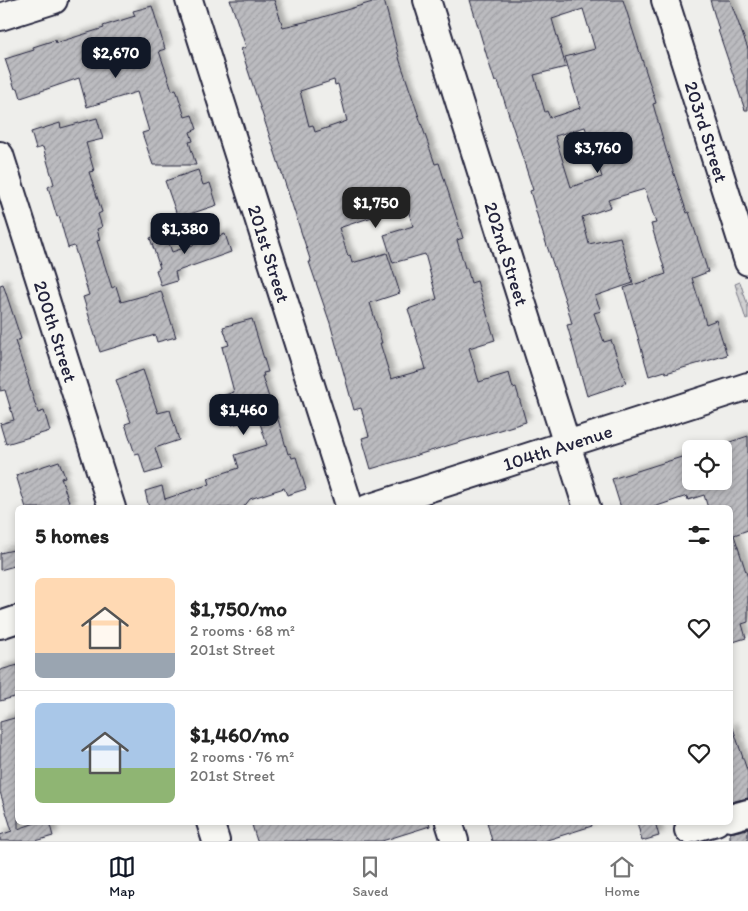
<!DOCTYPE html>
<meta charset="utf-8">
<style>
:root{--surface:#fff;--page:#f2f2f2;--text:#222;--muted:#767676;--line:#e0e0e0;--accent:#111827}
body{margin:0;font-family:Itim,sans-serif;background:var(--page);color:var(--text);height:100vh;display:flex;flex-direction:column;font-size:19px;white-space:nowrap}
*{box-sizing:border-box;margin:0}
p{font-size:16px;color:var(--muted)}
.icon{flex:none;width:28px;height:28px;fill:none;stroke:currentColor;stroke-width:2;stroke-linecap:round;stroke-linejoin:round}
.map{position:relative;flex:1;overflow:hidden}
.panel{position:absolute;left:15px;top:505px;width:718px;height:320px;display:flex;flex-direction:column;background:var(--surface);border-radius:8px;box-shadow:0 2px 8px #0003}
.panel>*{flex:none}
.buttons{position:absolute;left:682px;top:440px;display:grid;gap:10px}
.buttons a{display:grid;place-items:center;width:50px;height:50px;border-radius:8px;background:var(--surface);box-shadow:0 2px 8px #0003;font-size:25px}
.price{position:absolute;translate:-50% -42px;padding:0 11px;border-radius:10px;background:var(--accent);color:#fff;font-size:16px;line-height:32px;filter:drop-shadow(0 1px 2px #0008)}
.price::after{content:'';position:absolute;left:50%;top:30px;width:15px;height:11px;margin-left:-8px;background:inherit;clip-path:polygon(0 0,100% 0,50% 100%)}
.price.active{background:#222;color:#fff}
ul{padding:0;list-style:none}
li{display:flex;align-items:center;gap:15px;height:125px;padding:0 20px}
li+li{border-top:1px solid var(--line)}
li span{display:grid;place-items:center;flex:none;width:140px;height:100px;border-radius:8px;color:#555}
li>.icon{margin-inline-start:auto}
span .icon{width:60px;height:60px;fill:#fffc;stroke-width:1}
li b{font-size:21px}
h2{display:flex;justify-content:space-between;align-items:center;height:60px;padding:0 20px;font-size:21px}
.menu{display:flex;justify-content:space-around;align-items:center;height:70px;border-top:1px solid var(--line);background:var(--surface);font-size:14px;color:var(--muted)}
.menu a{display:grid;justify-items:center;gap:2px}
.menu .active{color:var(--accent)}
.map>svg:first-child{display:block}
.grass{fill:url(#grass-dots);stroke:#797986}
.building{fill:url(#building-hatch);stroke:#22223b;fill-rule:evenodd;filter:url(#shadow)}
.lines{fill:none;stroke-linecap:round;stroke-linejoin:round}
.minor-casing{stroke:#22223b;stroke-width:30}
.minor{stroke:#f6f6f2;stroke-width:26}
.labels{text-anchor:middle;dominant-baseline:central;stroke-width:5;stroke-linejoin:round;paint-order:stroke}
.street-label{font-size:19px;fill:#22223b;stroke:#f6f6f2}
</style>
<div class="map">
<svg width="748" height="841" viewBox="0 0 748 841">
<defs>
<pattern id="grass-dots" width="8" height="8" patternUnits="userSpaceOnUse" patternTransform="scale(1.25)"><rect width="8" height="8" fill="#d0d0d1"/><path d="M2 2h.1M6 6h.1" fill="none" stroke="#b2b2b4" stroke-width="1.8" stroke-linecap="round"/></pattern>
<pattern id="building-hatch" width="6" height="6" patternUnits="userSpaceOnUse" patternTransform="scale(1.25)"><rect width="6" height="6" fill="#bbbbbf"/><path d="M-1 1l2-2M0 6l6-6M5 7l2-2" fill="none" stroke="#a0a0a5"/></pattern>
<filter id="shadow"><feDropShadow dx="4.5" dy="-4.5" stdDeviation="2.5" flood-color="#0004"/></filter>
</defs>
<rect width="100%" height="100%" fill="#eeeeeb"/>
<filter id="ink" filterUnits="userSpaceOnUse"><feTurbulence type="fractalNoise" baseFrequency=".02" numOctaves="2"/><feDisplacementMap in="SourceGraphic" scale="10" xChannelSelector="R" yChannelSelector="G"/><feConvolveMatrix kernelMatrix="1 2 1 2 8 2 1 2 1" color-interpolation-filters="sRGB"/></filter>
<g filter="url(#ink)">
<path class="grass" d="M740,282L748,306V319L746,320L735,284Z"/>
<path class="building" d="M230,0H274L283,27L313,20L379,0H384L400,61L435,164L439,163L463,238L457,240L465,268H467L471,283L477,281L495,340L469,348L479,382L509,373L513,388L516,387L526,422L371,469L362,438L369,436L361,408L354,410L330,323L309,262H311L241,49L246,47ZM334,80L335,85L338,84L347,121L315,132L313,125L309,126L300,91ZM402,191L413,226L384,235L393,263L425,254L437,299L408,309L426,369L391,379L380,343H382L370,303L400,293L387,253L352,263L350,255L348,256L339,228L372,217L368,203L370,202L369,200Z
M470,0H623L656,103L653,104L666,150L687,213L689,212L708,272L692,278L706,324L716,320L727,355L666,373L665,371L649,376L624,288L666,274L651,224L656,223L645,189L608,200L611,207L582,217L589,244L620,237L633,283L595,296L601,311L594,313L604,342L611,340L626,383L587,396L567,325L572,324L568,309L540,225L530,191L533,190L498,81L495,82L488,60ZM583,9L595,49L565,57L580,108L550,118L547,111L545,112L534,75L566,67L552,19ZM585,127L602,177L571,187L555,136Z
M710,0H730L748,49V110H745L718,30H719Z
M152,6L165,49L159,51L172,90L176,89L185,117L192,115L197,129L190,132L193,141L189,142L196,165H153L142,133L149,131L137,92L87,107L79,78L21,98L18,88L15,89L5,59L34,50L33,47L55,40L56,43L104,28L103,26L135,16L133,11Z
M97,118L103,139L86,143L94,171L89,172L102,212L98,214L102,227L97,229L100,240L97,241L112,288L116,286L121,302L161,291L176,337L157,342L155,335L100,352L83,297L89,295L74,246L68,248L59,216L57,217L48,187L54,184L43,147L36,149L31,132L60,123L61,128Z
M198,170L203,185L210,183L217,205L178,218L165,181Z
M165,232L172,252L225,234L231,252L175,272L177,281L161,286L156,270L160,268L150,238Z
M3,284L21,339L15,341L29,382H28L38,413L44,411L50,431L6,444L0,424L14,420L5,390L0,391V285Z
M252,319L268,372L263,373L264,376H262L275,416H277L288,454L290,453L292,458L296,457L306,489L287,495L284,488L250,499L243,508H149L145,491L162,486L165,499L210,484L208,478L239,468L235,455L267,445L258,417L232,425L222,396L234,392L222,347L229,345L223,327Z
M143,370L158,413L170,410L179,440L155,448L162,469L145,474L139,453L135,454L125,424L131,422L116,380Z
M748,436V530L734,535L748,578V622L742,624L746,638L730,643V508H708L704,495L688,500L687,496L651,508H621L612,479L691,454V481H729L724,464V444Z
M59,461L65,477L61,478L71,508H26L16,475Z
M18,549V565L0,570V553Z
M18,665V696L0,701V670Z
M18,717V829L38,822H49L53,836L36,841H0V835L12,831L0,792V722Z
M730,728H733L748,773V798L730,802Z
M251,822H429L430,826L382,841H257Z
M487,822H591L592,826L544,841H492Z
M637,822H655L659,836L642,841Z
M748,829V841H730V833Z"/>
<g class="lines">
<defs>
<g id="minor">
<path id="s1" d="M189,0L350,508"/>
<path id="s2" d="M427,0L587,508"/>
<path id="s3" d="M665,0L748,262"/>
<path d="M0,17L54,0"/>
<path id="s4" d="M0,155L112,508"/>
<path id="s5" d="M368,508L748,386"/>
<path d="M0,625L18,619"/>
<path d="M730,818L748,813"/>
<path d="M210,822L216,841"/>
<path d="M449,822L455,841"/>
<path d="M688,830L716,822"/>
</g>
</defs>
<use href="#minor" class="minor-casing"/>
<use href="#minor" class="minor"/>
</g>
</g>
<g class="labels">
<g class="street-label">
<text stroke="none"><textPath href="#s3" startOffset="138">203rd Street</textPath></text>
<text stroke="none"><textPath href="#s1" startOffset="266">201st Street</textPath></text>
<text stroke="none"><textPath href="#s2" startOffset="266">202nd Street</textPath></text>
<text stroke="none"><textPath href="#s4" startOffset="185">200th Street</textPath></text>
<text stroke="none"><textPath href="#s5" startOffset="199">104th Avenue</textPath></text>
</g>
</g>
</svg>
<div class="buttons">
<a><svg class="icon" aria-label="locate" viewBox="0 0 24 24"><circle cx="12" cy="12" r="6"/><path d="M12 2v4M12 18v4M2 12h4M18 12h4"/></svg></a>
</div>
<b class="price" style="left:116px;top:79px">$2,670</b>
<b class="price" style="left:598px;top:174px">$3,760</b>
<b class="price active" style="left:376px;top:229px">$1,750</b>
<b class="price" style="left:185px;top:255px">$1,380</b>
<b class="price" style="left:244px;top:436px">$1,460</b>
<section class="panel">
<h2>5 homes<svg class="icon" aria-label="filters" viewBox="0 0 24 24"><path d="M4 7h16M4 17h16"/><circle cx="9" cy="7" r="2"/><circle cx="15" cy="17" r="2"/></svg></h2>
<ul>
<li><span style="background:linear-gradient(#ffd9b3 75%,#9aa5b1 0)"><svg class="icon" aria-label="home" viewBox="0 0 24 24"><path d="M3 11l9-7 9 7M6 9v11h12V9"/></svg></span><div><b>$1,750/mo</b><p>2 rooms · 68 m²</p><p>201st Street</p></div><svg class="icon" aria-label="heart" viewBox="0 0 24 24"><path d="M12 20l-8-8c-3-5 5-10 8-4 3-6 11-1 8 4z"/></svg></li>
<li><span style="background:linear-gradient(#a9c7e8 65%,#8fb573 0)"><svg class="icon" aria-label="home" viewBox="0 0 24 24"><path d="M3 11l9-7 9 7M6 9v11h12V9"/></svg></span><div><b>$1,460/mo</b><p>2 rooms · 76 m²</p><p>201st Street</p></div><svg class="icon" aria-label="heart" viewBox="0 0 24 24"><path d="M12 20l-8-8c-3-5 5-10 8-4 3-6 11-1 8 4z"/></svg></li>
</ul>
</section>
</div>
<nav class="menu">
<a class="active"><svg class="icon" aria-label="map" viewBox="0 0 24 24"><path d="M3 6l6-2 6 2 6-2v14l-6 2-6-2-6 2zM9 4v14M15 6v14"/></svg>Map</a>
<a><svg class="icon" aria-label="saved" viewBox="0 0 24 24"><path d="M7 4h10v16l-5-4-5 4z"/></svg>Saved</a>
<a><svg class="icon" aria-label="home" viewBox="0 0 24 24"><path d="M3 11l9-7 9 7M6 9v11h12V9"/></svg>Home</a>
</nav>
